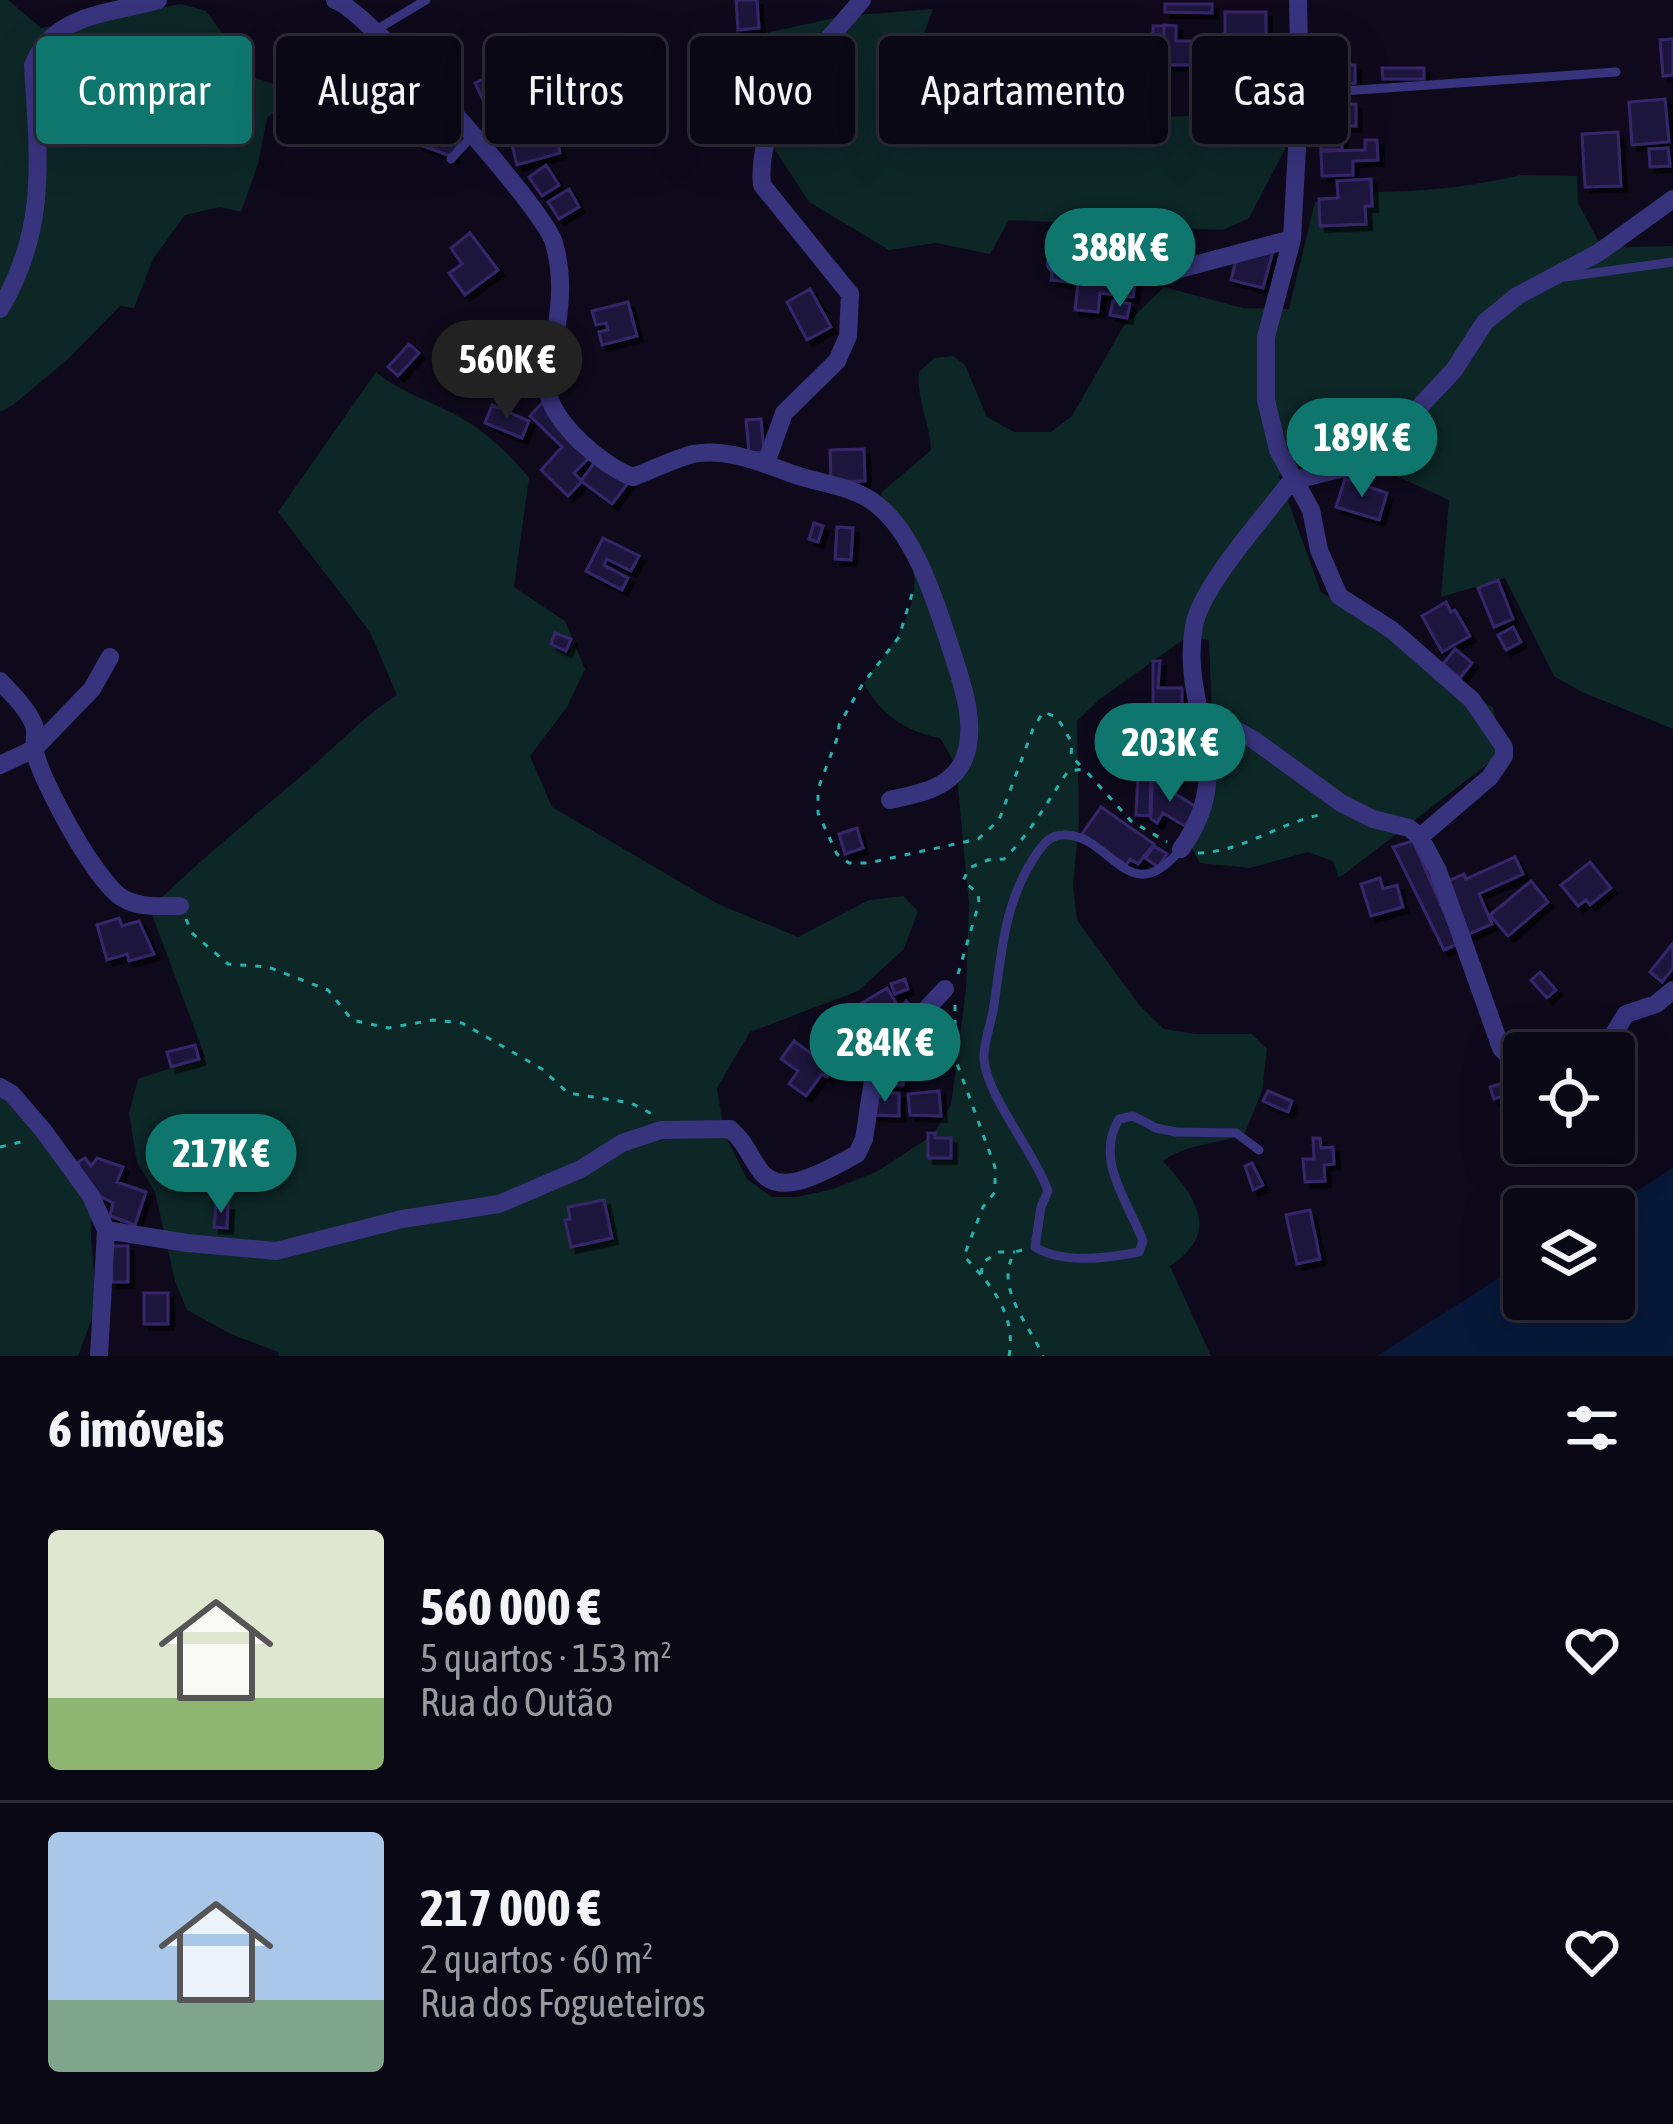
<!DOCTYPE html>
<html lang="pt">
<meta charset="utf-8">
<style>
:root{--surface:#0a0815;--page:#13111e;--text:#f1f3f6;--muted:#999aa0;--line:#2a2934;--accent:#0f766e}
body{margin:0;font-family:"Asap Condensed",sans-serif;background:var(--page);color:var(--text);height:100vh;display:flex;flex-direction:column;font-size:45px;white-space:nowrap}
*{box-sizing:border-box;margin:0}
p{font-size:39px;color:var(--muted)}
.icon{flex:none;width:66px;height:66px;fill:none;stroke:currentColor;stroke-width:2;stroke-linecap:round;stroke-linejoin:round}
.map{position:relative;height:1356px;overflow:hidden}
.panel{display:flex;flex-direction:column;background:var(--surface);flex:1}
.panel>*{flex:none}
.banner{position:absolute;left:36px;top:36px;width:1602px;height:108px;display:flex;gap:24px}
.buttons{position:absolute;left:1503px;top:1032px;display:grid;gap:24px}
.buttons a{display:grid;place-items:center;width:132px;height:132px;border-radius:12px;background:var(--surface);box-shadow:0 12px 48px #0002,0 0 0 3px var(--line);font-size:60px}
.price{position:absolute;translate:-50% -102px;padding:0 27px;border-radius:42px;background:var(--accent);color:#fff;font-size:39px;line-height:78px;filter:drop-shadow(0 3px 6px #0008)}
.price::after{content:'';position:absolute;left:50%;top:72px;width:36px;height:27px;margin-left:-18px;background:inherit;clip-path:polygon(0 0,100% 0,50% 100%)}
.price.selected{background:#222;color:#fff}
ul{padding:0;list-style:none}
li{display:flex;align-items:center;gap:36px;height:300px;padding:0 48px}
li+li{border-top:3px solid var(--line)}
li span{display:grid;place-items:center;flex:none;width:336px;height:240px;border-radius:12px;color:#555}
li>.icon{margin-inline-start:auto}
span .icon{width:144px;height:144px;fill:#fffc;stroke-width:1}
li b{font-size:51px}
h2{display:flex;justify-content:space-between;align-items:center;height:144px;padding:0 48px;font-size:51px}
.tag{padding:0 42px;border-radius:12px;background:var(--surface);box-shadow:0 12px 48px #0002,0 0 0 3px var(--line);font-size:42px;line-height:108px}
.tag.selected{background:var(--accent);color:#fff}
.map>svg:first-child{display:block}
.green{fill:#0d2626}
.water{fill:#071839}
.building{fill:#1f163e;stroke:#36276b;stroke-width:3;filter:url(#shadow)}
.lines{fill:none;stroke-linecap:round;stroke-linejoin:round}
.path{stroke:#28b1ad;stroke-width:3;stroke-dasharray:6 9;stroke-linecap:butt}
.lane{stroke:#38337d;stroke-width:9}
.street{stroke:#38337d;stroke-width:18}
</style>
<div class="map">
<svg width="1673" height="1356" viewBox="0 0 1673 1356">
<defs>
<filter id="shadow"><feDropShadow dx="5.5" dy="5.5" stdDeviation="0" flood-color="#0009"/></filter>
</defs>
<rect width="100%" height="100%" fill="#0e0a1c"/>
<path class="green" d="M0,0H8L41,28L181,4L206,11L221,32L209,60L296,93L267,118L258,164L241,212L220,207L185,215L153,259L134,308L120,306L68,359L13,405L0,412Z
M933,9C919,45 909,81 910,121L1194,116L1196,127L1285,121V149L1249,218L1223,230L1009,220L990,254L936,243L889,250L809,202L761,128L738,39V36L739,39L843,16Z
M1521,175L1577,176L1578,203L1599,242L1627,247L1673,246V729L1582,692L1554,676L1505,578L1441,597L1449,500L1370,464L1345,423L1279,476L1321,592L1493,708L1502,753L1339,878L1333,861L1308,852L1250,868L1200,863L1188,841L1214,762L1209,640L1187,637L1100,699L1077,721L1079,823L1073,885L1077,920L1139,1005L1164,1029L1196,1034H1252L1267,1049L1262,1091L1245,1133C1216,1146 1189,1142 1163,1161C1195,1196 1222,1232 1170,1266L1211,1356H279L278,1352L231,1334L187,1310L175,1281L155,1192L137,1162L129,1113L138,1079L205,1057L150,909C199,860 252,818 305,773C336,746 363,717 397,695L370,632L278,512L376,372C398,391 428,400 454,414C484,430 508,452 529,478L514,587L565,621L585,669L567,707L530,756L552,807L716,903L798,937L869,900L903,896L918,911L904,949L858,991L750,1032L717,1088L724,1133L747,1179L772,1197H797L833,1189L876,1172L933,1135L951,1105L966,989L969,905L956,765L940,738C907,732 879,714 864,683C891,644 931,601 907,551C901,537 887,523 878,511L882,492L931,450C930,422 916,400 919,372L934,358L953,356L965,365L987,417L1014,432H1051L1072,416L1123,327L1164,287L1243,308L1289,309L1315,202L1350,205L1356,192C1413,193 1465,188 1521,175Z
M0,1085L92,1201L91,1238L97,1305L78,1356H0Z"/>
<path class="water" d="M1673,1168V1356H1377L1524,1262V1299H1614V1209H1608Z"/>
<path class="building" d="M736,0H757L759,28L738,30Z
M1165,4H1212V13L1165,12Z
M1225,12H1266V51L1244,52V42L1225,43Z
M1164,25L1176,26V41H1203V65H1164Z
M1153,26H1164V43L1153,44Z
M1673,39V75L1663,76L1660,40Z
M617,42L632,72L595,88L602,105L574,117L568,102L518,123L512,110L528,103L506,51L520,45L541,94L600,69L593,52Z
M376,49L393,63L383,75L389,80L364,110L355,102L373,82L358,70Z
M1250,57V68L1266,67L1268,100L1238,102V89L1225,90L1223,59Z
M1317,65H1355V83L1317,84Z
M1382,68H1424V79H1383Z
M507,69L516,88L484,102L475,83Z
M405,77L422,93L397,119L381,102Z
M1665,99L1669,142L1632,145L1629,102Z
M1356,104V126H1318V105Z
M365,109L388,118L382,130L360,121Z
M427,113L464,127L453,157L418,144Z
M1342,132V150H1321V133Z
M1618,132L1621,186L1585,187L1582,134Z
M556,134L560,153L517,165L512,145Z
M1365,140H1377L1378,160L1353,161V175L1322,176L1321,151L1365,150Z
M1668,148L1670,166L1650,167L1649,149Z
M546,165L559,185L542,196L529,177Z
M1371,179L1372,206H1365L1366,224L1320,226L1319,199L1338,198L1337,181Z
M569,189L579,207L559,219L548,202Z
M470,233L498,270L465,295L449,273L462,264L451,248Z
M1051,248L1085,253V266L1050,261Z
M1273,251L1263,288L1231,280L1236,260Z
M1053,266L1136,277L1133,297L1100,293L1098,312L1075,310L1078,283L1051,280Z
M810,289L831,327L807,340L787,302Z
M1113,301L1130,304L1127,318L1110,315Z
M628,302L637,336L602,345L599,332L608,330L606,323L596,325L592,311Z
M409,344L419,353L398,376L388,367Z
M543,402L595,452L574,473L582,481L568,496L541,470L562,447L530,416Z
M492,405L529,421L522,438L485,423Z
M761,419L764,452L749,453L746,420Z
M864,449L865,481L831,482L830,450Z
M597,459L629,482L612,504L581,481Z
M1345,479L1387,493L1379,520L1336,507Z
M814,523L823,526L818,542L809,539Z
M837,527L853,528L851,560L835,559Z
M603,538L639,556L631,571L607,559L604,565L628,578L622,590L586,571Z
M1498,580L1513,619L1494,627L1478,588Z
M1446,602L1451,612L1455,610L1470,636L1442,652L1422,616Z
M1513,627L1521,642L1506,650L1498,635Z
M555,633L571,639L566,651L551,644Z
M1455,649L1472,663L1460,678L1443,664Z
M1153,661H1160L1158,688H1182V709L1153,713Z
M1152,728H1177L1178,748H1190V771L1152,772Z
M1138,772H1151L1150,816L1136,815Z
M1152,779L1198,808L1185,826L1163,813L1157,823L1151,819Z
M1101,807L1154,844L1138,864L1130,859L1126,865L1082,834Z
M857,828L863,848L845,854L839,834Z
M1413,841L1458,944L1444,950L1393,847Z
M1154,846L1167,854L1158,867L1145,858Z
M1515,857L1523,874L1479,894L1492,924L1469,934L1446,882L1464,874L1466,879Z
M1590,862L1611,888L1590,905L1586,900L1578,906L1561,885Z
M1380,878L1383,889L1397,885L1403,907L1371,916L1361,884Z
M1531,881L1548,902L1508,936L1490,915Z
M119,918L122,926L139,921L154,954L129,961L127,954L107,960L97,925Z
M1673,943V968L1662,982L1650,972Z
M1540,972L1556,990L1547,998L1531,980Z
M905,979L908,989L895,994L891,984Z
M887,988L896,1003L874,1021L835,1068L823,1058L854,1024L847,1012Z
M906,1001L915,1009L906,1021L897,1013Z
M794,1041L832,1069L827,1077L822,1074L806,1096L789,1084L798,1071L781,1059Z
M195,1045L199,1059L171,1067L167,1052Z
M883,1071L904,1072L903,1085L882,1084Z
M1507,1082L1511,1094L1494,1099L1490,1087Z
M939,1091L941,1116L910,1115L908,1094Z
M1268,1091L1292,1101L1288,1112L1263,1101Z
M887,1093H899V1116L870,1115L871,1096L887,1097Z
M928,1133H935V1138H951V1158H928Z
M1313,1138H1320L1321,1148L1333,1147L1334,1164L1324,1165L1325,1181L1305,1182L1303,1159H1314Z
M85,1158L91,1166L97,1158L123,1167L117,1182L146,1192L135,1225L110,1216L113,1203L98,1195L79,1169L78,1162Z
M1252,1163L1263,1185L1253,1190L1245,1166Z
M604,1200L612,1238L571,1247L565,1220L570,1219L568,1207Z
M216,1204L228,1205L227,1228L214,1227Z
M1310,1210L1320,1259L1297,1264L1286,1215Z
M111,1246H128V1282H112Z
M144,1293H168V1324H144Z"/>
<g class="lines">
<path class="path" d="M912,594L899,637L862,685L839,725L838,736L818,789V813L837,854L849,863H868L978,839L999,820L1033,729L1043,712L1057,717L1072,743L1071,756L1084,769
M1198,853C1244,852 1281,821 1325,814
M186,919L192,933L228,964L268,967L328,990L352,1020L388,1028L433,1020L462,1023L542,1069L568,1093L631,1103L654,1115
M958,974L979,903L978,893L963,881L969,868L988,860L1004,859C1031,833 1047,802 1068,771L1084,769L1131,821L1167,842
M955,1005V1058L995,1167V1192L983,1207L964,1256L981,1275
M0,1147L29,1140
M1022,1250L1015,1252C993,1286 1029,1324 1043,1356
M1009,1356C1015,1325 1001,1298 981,1275L983,1262L999,1252H1015"/>
<path class="lane" d="M376,30L426,0
M1300,94L1616,72
M451,159L472,136
M1565,277L1673,262
M1180,850C1128,913 1111,833 1063,835C1049,835 1042,846 1035,856C1004,903 1002,951 994,1005C992,1022 983,1042 984,1059C987,1097 1034,1151 1048,1191L1041,1207L1035,1247C1062,1264 1109,1258 1139,1252L1143,1241C1128,1201 1094,1160 1119,1119L1133,1116L1156,1128L1176,1132L1236,1133L1259,1150"/>
<path class="street" d="M335,0C368,11 545,209 554,243C565,281 559,314 553,351C551,362 546,377 547,388C551,422 602,466 633,477C653,470 673,459 693,454C729,447 766,465 799,476C824,484 855,487 876,504C916,535 936,603 951,649C962,682 980,732 961,765C946,790 916,794 890,800
M1298,0L1300,94L1292,239L1266,337V400L1278,450L1311,510L1319,550L1339,596L1392,630L1472,700L1504,747V756L1490,777L1420,837
M1055,264L1153,276L1292,239
M0,309C49,227 38,155 33,65C54,13 110,14 158,0
M766,463L784,413L837,361L848,336L850,294L762,185C755,113 818,52 862,0
M1291,481L1348,467L1396,432L1454,370L1485,322L1517,296L1598,253L1673,199
M0,681C12,694 27,708 34,725C37,734 33,743 35,752C41,781 99,889 126,900C143,908 162,906 180,906
M1199,709L1254,740L1341,803L1373,819L1409,828L1420,837L1438,871L1501,1048L1513,1061L1524,1064
M0,765L34,749L92,689L110,657
M1181,849C1241,766 1179,711 1194,626C1201,586 1266,515 1291,481
M1576,1053L1610,1040L1626,1014L1656,1004L1673,990
M0,1087L12,1094L43,1130L91,1196L106,1230L99,1356
M106,1230L187,1243L276,1251L402,1219L499,1204L581,1169L622,1143L661,1130L730,1129C745,1142 748,1153 759,1169C780,1202 831,1167 857,1154L864,1139L877,1054L887,1038L919,1017L945,989"/>
</g>
</svg>
<div class="buttons">
<a><svg class="icon" aria-label="locate" viewBox="0 0 24 24"><circle cx="12" cy="12" r="6"/><path d="M12 2v4M12 18v4M2 12h4M18 12h4"/></svg></a>
<a><svg class="icon" aria-label="layers" viewBox="0 0 24 24"><path d="M12 4l9 5-9 5-9-5zM3 14l9 5 9-5"/></svg></a>
</div>
<b class="price" style="left:1120px;top:310px">388K €</b>
<b class="price selected" style="left:507px;top:422px">560K €</b>
<b class="price" style="left:1362px;top:500px">189K €</b>
<b class="price" style="left:1170px;top:805px">203K €</b>
<b class="price" style="left:885px;top:1105px">284K €</b>
<b class="price" style="left:221px;top:1216px">217K €</b>
<div class="banner">
<a class="tag selected">Comprar</a>
<a class="tag">Alugar</a>
<a class="tag">Filtros</a>
<a class="tag">Novo</a>
<a class="tag">Apartamento</a>
<a class="tag">Casa</a>
</div>
</div>
<section class="panel">
<h2>6 imóveis<svg class="icon" aria-label="filters" viewBox="0 0 24 24"><path d="M4 7h16M4 17h16"/><circle cx="9" cy="7" r="2"/><circle cx="15" cy="17" r="2"/></svg></h2>
<ul>
<li><span style="background:linear-gradient(#dfe7d0 70%,#8fb573 0)"><svg class="icon" aria-label="home" viewBox="0 0 24 24"><path d="M3 11l9-7 9 7M6 9v11h12V9"/></svg></span><div><b>560 000 €</b><p>5 quartos · 153 m²</p><p>Rua do Outão</p></div><svg class="icon" aria-label="heart" viewBox="0 0 24 24"><path d="M12 20l-8-8c-3-5 5-10 8-4 3-6 11-1 8 4z"/></svg></li>
<li><span style="background:linear-gradient(#a9c7e8 70%,#7fa58c 0)"><svg class="icon" aria-label="home" viewBox="0 0 24 24"><path d="M3 11l9-7 9 7M6 9v11h12V9"/></svg></span><div><b>217 000 €</b><p>2 quartos · 60 m²</p><p>Rua dos Fogueteiros</p></div><svg class="icon" aria-label="heart" viewBox="0 0 24 24"><path d="M12 20l-8-8c-3-5 5-10 8-4 3-6 11-1 8 4z"/></svg></li>
</ul>
</section>
